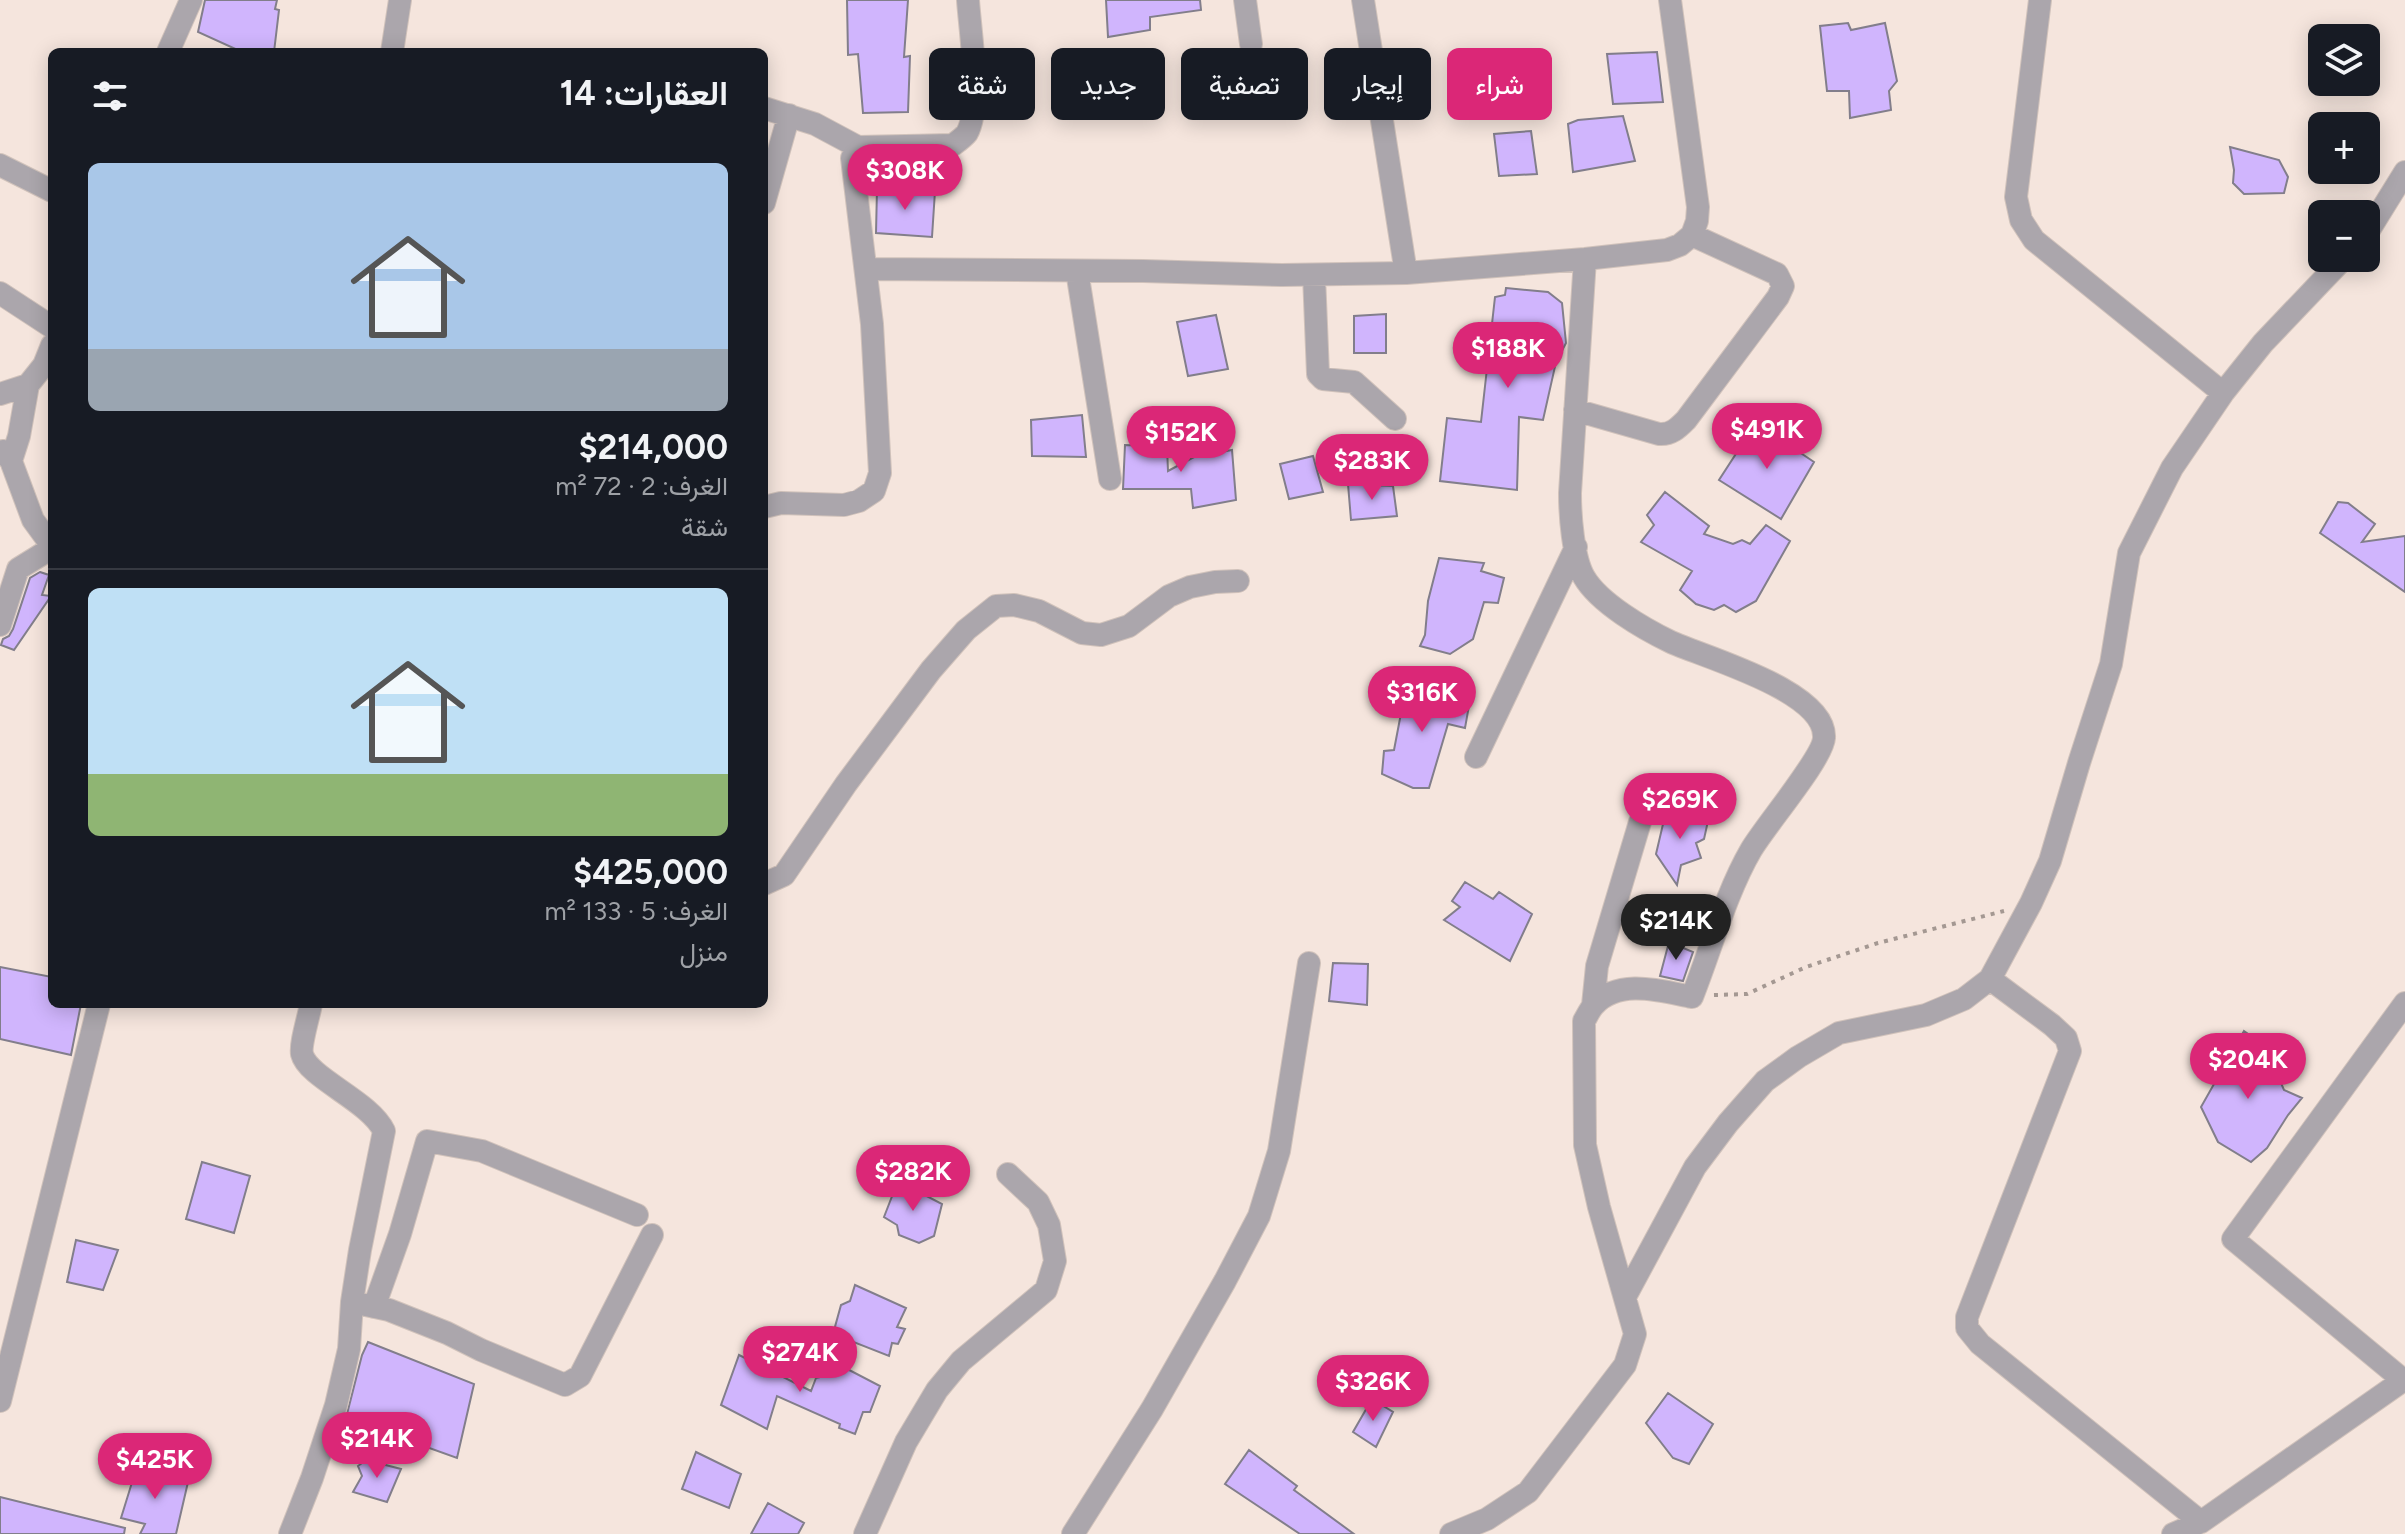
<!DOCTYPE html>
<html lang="ar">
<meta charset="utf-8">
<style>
:root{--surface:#171b24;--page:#20242c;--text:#f1f3f6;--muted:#9ea1a6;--line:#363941;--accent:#db2777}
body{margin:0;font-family:Figtree,Vazirmatn,sans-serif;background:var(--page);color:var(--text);direction:rtl;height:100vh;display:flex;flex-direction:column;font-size:30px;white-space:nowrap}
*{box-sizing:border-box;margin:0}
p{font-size:26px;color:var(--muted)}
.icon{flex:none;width:44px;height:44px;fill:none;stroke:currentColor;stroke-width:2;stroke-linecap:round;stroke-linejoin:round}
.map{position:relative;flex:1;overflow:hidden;direction:ltr}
.panel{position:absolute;left:48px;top:48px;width:720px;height:960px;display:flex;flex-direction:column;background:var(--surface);border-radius:12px;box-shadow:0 4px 20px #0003;direction:rtl}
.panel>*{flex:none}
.top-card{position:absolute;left:792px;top:48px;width:760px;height:72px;direction:rtl;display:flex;gap:16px}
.buttons{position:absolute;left:2308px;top:24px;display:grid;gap:16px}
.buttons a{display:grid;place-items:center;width:72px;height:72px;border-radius:12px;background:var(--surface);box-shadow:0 4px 20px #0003;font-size:40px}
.price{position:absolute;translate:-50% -68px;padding:0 18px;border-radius:28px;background:var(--accent);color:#fff;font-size:26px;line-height:52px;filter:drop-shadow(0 2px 4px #0008)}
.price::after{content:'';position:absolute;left:50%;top:48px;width:24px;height:18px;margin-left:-12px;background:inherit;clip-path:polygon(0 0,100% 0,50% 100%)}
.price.active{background:#222;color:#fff}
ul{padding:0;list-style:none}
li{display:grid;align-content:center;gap:16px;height:424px;padding:0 40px}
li+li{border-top:2px solid var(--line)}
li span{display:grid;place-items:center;height:248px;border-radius:12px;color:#555}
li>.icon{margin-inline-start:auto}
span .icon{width:144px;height:144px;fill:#fffc;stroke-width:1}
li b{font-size:34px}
h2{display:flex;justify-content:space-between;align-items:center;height:96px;padding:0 40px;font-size:34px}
.tag{padding:0 28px;border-radius:12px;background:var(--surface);box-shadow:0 4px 20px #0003;font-size:28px;line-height:72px}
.tag.active{background:var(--accent);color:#fff}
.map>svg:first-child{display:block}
.building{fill:#d0b5fd;stroke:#827e8b;stroke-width:2}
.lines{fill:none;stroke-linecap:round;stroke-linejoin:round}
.minor-casing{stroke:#d0c2bb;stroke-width:24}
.path{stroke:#a49892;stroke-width:4;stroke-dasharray:4 6;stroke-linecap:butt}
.minor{stroke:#aba6ac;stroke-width:22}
</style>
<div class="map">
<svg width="2405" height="1534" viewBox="0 0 2405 1534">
<rect width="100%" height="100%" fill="#f5e5dd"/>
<path class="building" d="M205,0H277L275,9L279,10L274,52H242L198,32Z
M847,0H908L904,57L910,56L908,112L863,113L858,54L848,55Z
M1106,0H1200L1201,10L1150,17V30L1108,37Z
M1848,23L1851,30L1885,23L1897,81L1889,91L1891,110L1850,118L1849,91H1827L1820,26Z
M1657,52L1663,102L1613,104L1607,54Z
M1623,116L1635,161L1573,172L1568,124L1578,120Z
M1531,131L1537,174L1499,176L1494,134Z
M2230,147L2279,160L2288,177L2284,193L2244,194L2233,183L2234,170Z
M877,189L935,191L932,237L876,233Z
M1506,288L1548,292L1562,303L1566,343L1556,362L1543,420L1519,417L1517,490L1440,481L1447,418L1481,422L1495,297L1505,295Z
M1386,314V353H1354V316Z
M1216,315L1228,369L1188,376L1177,322Z
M1082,415L1086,457L1032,456L1031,420Z
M1756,423L1814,462L1781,519L1719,480Z
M1125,445L1167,447L1168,471L1194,457L1232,450L1236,500L1193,508L1191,489H1123Z
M1313,456L1323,492L1289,499L1280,464Z
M1348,484L1393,486L1397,516L1351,520Z
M1665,492L1709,526L1704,534L1733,544L1742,540L1750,544L1766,525L1790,541L1756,601L1736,612L1724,605L1714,610L1696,604L1680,590L1692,571L1641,542L1654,525L1647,515Z
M2338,502L2348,503L2375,524L2362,542L2405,536V592L2320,533Z
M1439,558L1484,563L1481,571L1504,578L1498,603L1484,602L1473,639L1450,654L1420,646L1425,635L1428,601Z
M40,572L49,575L42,595L51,596L14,650L1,645L3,639L9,636L13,629L30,578Z
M1407,682L1447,689L1442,699L1470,700L1465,728L1448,724L1429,788H1413L1382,774L1384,751L1394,750Z
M1667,807L1708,821L1704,839L1696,843L1701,858L1681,865L1677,885L1656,854Z
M1465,882L1493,899L1499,892L1532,914L1510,961L1444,920L1460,907L1452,901Z
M1669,942L1693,952L1683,981L1660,976Z
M1333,963L1368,964L1367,1005L1329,1001Z
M0,967L52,977V1004H81L71,1055L0,1039Z
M2244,1031L2265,1046L2284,1090L2302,1098L2288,1115L2267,1148L2251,1162L2218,1142L2201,1107Z
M202,1162L250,1176L234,1233L186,1219Z
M898,1181L942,1204L934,1236L919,1243L899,1235L897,1225L884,1217Z
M76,1240L118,1250L103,1290L67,1282Z
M855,1285L906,1308L897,1327L905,1329L898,1344L892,1343L889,1356L833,1334L841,1305L850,1301Z
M368,1342L474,1384L457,1458L346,1418L362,1355Z
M739,1355L811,1391L816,1378L825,1376L830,1360L880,1386L870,1412H863L855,1434L839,1428L840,1424L777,1396L767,1429L721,1405Z
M1668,1393L1713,1424L1689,1464L1673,1458L1646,1423Z
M1372,1399L1393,1412L1376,1447L1353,1432Z
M1249,1450L1297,1486L1294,1490L1354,1534H1300L1225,1484Z
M696,1452L741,1474L729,1508L682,1489Z
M366,1460L401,1469L387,1502L353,1492L362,1476L358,1466Z
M138,1463L188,1482L176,1534H140L145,1524L121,1518Z
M0,1497L125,1528L124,1534H0Z
M768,1503L804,1523L798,1534H751Z"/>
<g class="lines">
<defs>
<path id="minor" d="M1245,0L1251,44
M1363,0L1406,273
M2040,0L2016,197L2021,220L2034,240L2223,393
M168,52L191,0
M392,52L400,0
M764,108L815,124L858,147
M0,165L52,191
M764,203L789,115
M2366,235L2405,172
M867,269L1143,271L1282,275L1406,273L1585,259L1667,250L1680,245L1692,235L1697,221L1698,207L1670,0
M1077,271L1110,479
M1314,275L1318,374L1323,379L1354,382L1395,419
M0,293L52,327
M0,394L28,385
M1575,410L1659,434C1671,435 1678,428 1686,420L1778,297L1783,286L1777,274L1692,235
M3,451L11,461L33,520L52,546
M11,461L19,436L28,385L44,365L52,345
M764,507L781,503L844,505L859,501L874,491L880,473L872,324L852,158L858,147L953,145C957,142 964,137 967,133C982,106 970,31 968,0
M0,625L18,569L52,548
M1476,757L1576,547
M764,884L784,875L846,784L931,670L966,630L996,606L1014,605L1039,611L1082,633L1101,635L1129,626L1169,596L1190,587L1215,582L1238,581
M1990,979L2052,1025L2066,1038L2070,1051L1967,1317V1328L1980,1344L2201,1522
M1593,1005L1597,966L1640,822
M1625,1297L1695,1167L1728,1123L1765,1081L1798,1057L1839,1033L1926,1015L1964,999L1990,979L2031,903L2050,861L2079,763L2111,664L2129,553L2172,468L2223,393L2263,343L2344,258
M352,1302L389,1310L447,1333L481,1350L565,1385L580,1376L652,1235
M374,1307L400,1234L427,1141L482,1151L637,1215
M2403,1380L2233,1239L2405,1003
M0,1401L99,1004
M290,1534L312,1478L336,1405L349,1349L352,1302L360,1250L384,1131C370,1101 308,1078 302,1054C300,1044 309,1016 311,1004
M865,1534L906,1442L937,1390L961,1361L1046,1290L1055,1261L1049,1225L1038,1202L1008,1174
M1073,1534L1152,1409L1225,1281L1259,1216L1279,1151L1309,963
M1451,1534L1487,1519L1528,1492L1625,1365L1635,1334L1599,1207L1585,1145L1584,1021C1587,1016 1590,1009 1594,1005C1619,978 1661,991 1692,997C1711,949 1726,893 1751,850C1765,826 1823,758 1824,738C1827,691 1706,658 1671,642C1644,629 1599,603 1584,577C1573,558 1570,515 1570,493L1585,259
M2173,1534L2201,1522L2405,1379"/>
</defs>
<use href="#minor" class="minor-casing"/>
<path class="path" d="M1714,995L1747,994L1806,967L1878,943L2004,911"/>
<use href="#minor" class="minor"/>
</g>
</svg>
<div class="buttons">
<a><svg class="icon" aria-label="layers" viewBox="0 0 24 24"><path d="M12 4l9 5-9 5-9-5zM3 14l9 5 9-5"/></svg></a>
<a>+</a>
<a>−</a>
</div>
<b class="price" style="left:905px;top:212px">$308K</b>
<b class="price" style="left:1508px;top:390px">$188K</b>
<b class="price" style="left:1767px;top:471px">$491K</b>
<b class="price" style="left:1181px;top:474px">$152K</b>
<b class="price" style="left:1372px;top:502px">$283K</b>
<b class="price" style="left:1422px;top:734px">$316K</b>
<b class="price" style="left:1680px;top:841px">$269K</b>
<b class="price active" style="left:1676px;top:962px">$214K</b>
<b class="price" style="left:2248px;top:1101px">$204K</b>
<b class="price" style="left:913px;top:1213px">$282K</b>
<b class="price" style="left:800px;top:1394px">$274K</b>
<b class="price" style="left:1373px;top:1423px">$326K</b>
<b class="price" style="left:377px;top:1480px">$214K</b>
<b class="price" style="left:155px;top:1501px">$425K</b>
<div class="top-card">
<a class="tag active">شراء</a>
<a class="tag">إيجار</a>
<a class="tag">تصفية</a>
<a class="tag">جديد</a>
<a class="tag">شقة</a>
</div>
<section class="panel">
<h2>العقارات: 14<svg class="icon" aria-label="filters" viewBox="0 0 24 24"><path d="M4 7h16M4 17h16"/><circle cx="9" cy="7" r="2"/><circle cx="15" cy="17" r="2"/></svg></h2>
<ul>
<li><span style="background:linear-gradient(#a9c7e8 75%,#9aa5b1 0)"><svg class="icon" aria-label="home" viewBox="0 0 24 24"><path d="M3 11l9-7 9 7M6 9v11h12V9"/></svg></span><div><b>$214,000</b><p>الغرف: 2 · 72 m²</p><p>شقة</p></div></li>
<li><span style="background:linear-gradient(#bfe0f5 75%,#8fb573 0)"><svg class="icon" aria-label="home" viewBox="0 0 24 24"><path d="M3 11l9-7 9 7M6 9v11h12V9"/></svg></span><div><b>$425,000</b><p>الغرف: 5 · 133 m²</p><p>منزل</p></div></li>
</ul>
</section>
</div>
